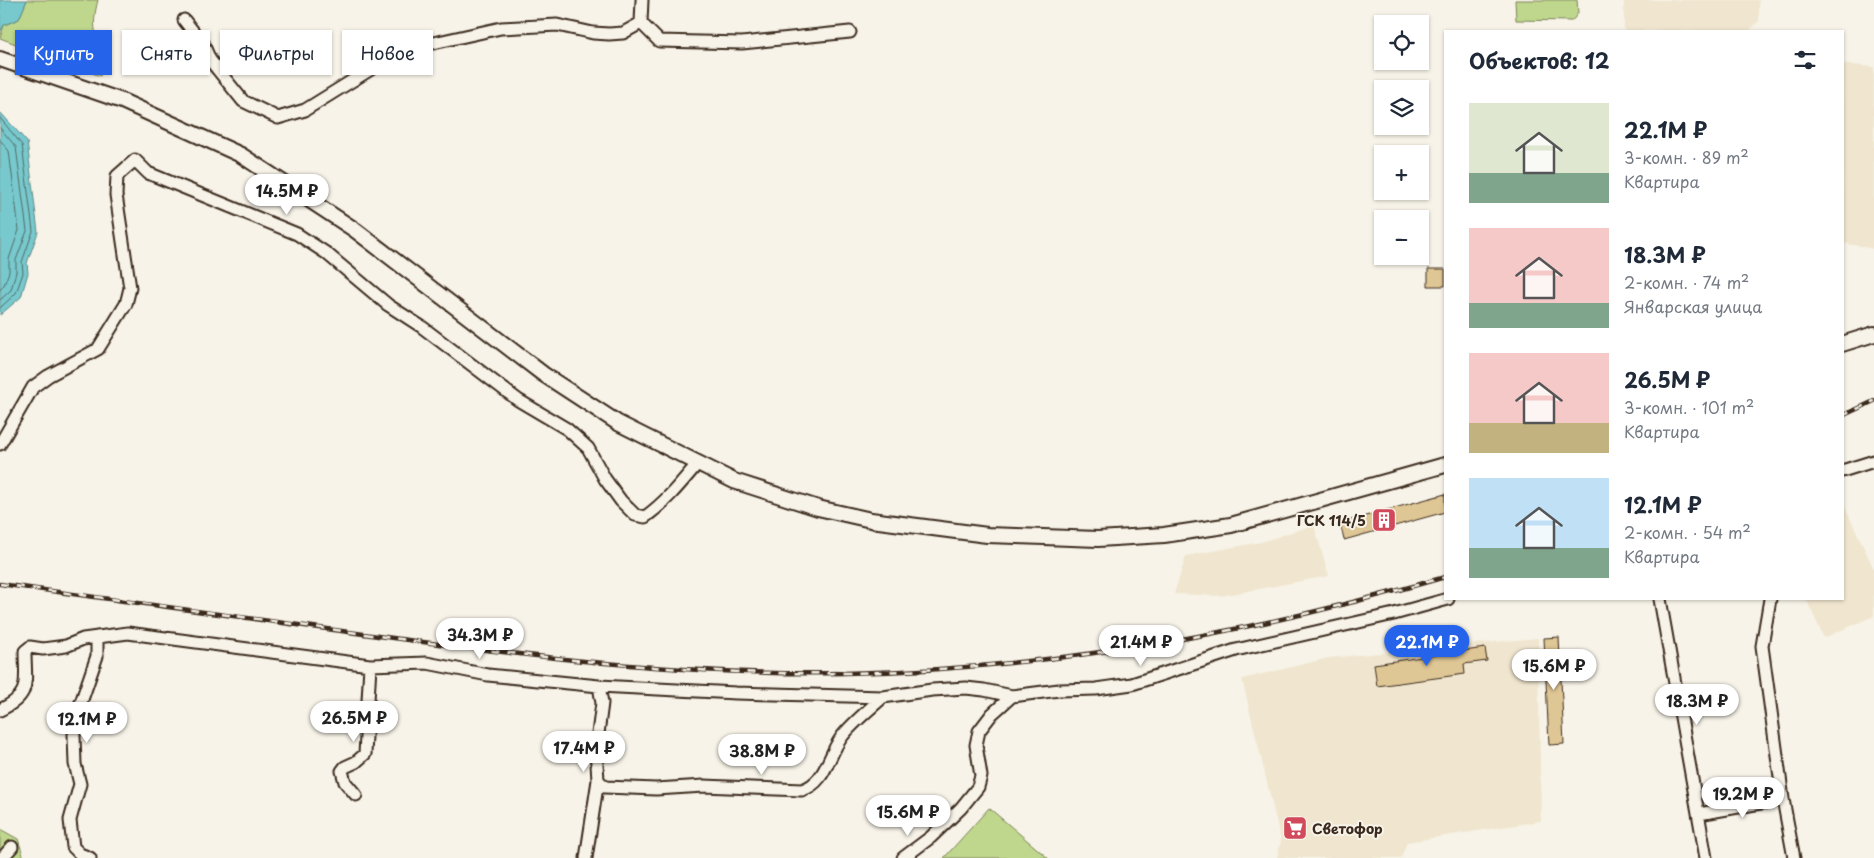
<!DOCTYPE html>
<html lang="ru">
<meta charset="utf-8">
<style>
:root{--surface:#fff;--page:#f6f6f7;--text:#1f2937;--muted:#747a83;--accent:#2563eb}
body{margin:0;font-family:"Playpen Sans",sans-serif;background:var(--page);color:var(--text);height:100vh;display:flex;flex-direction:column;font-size:19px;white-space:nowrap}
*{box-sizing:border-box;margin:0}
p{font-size:16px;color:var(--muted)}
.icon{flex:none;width:28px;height:28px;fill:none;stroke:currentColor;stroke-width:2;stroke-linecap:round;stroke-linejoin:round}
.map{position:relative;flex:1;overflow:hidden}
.drawer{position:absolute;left:1444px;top:30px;width:400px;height:570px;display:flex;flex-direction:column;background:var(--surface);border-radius:0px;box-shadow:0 1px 4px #0004}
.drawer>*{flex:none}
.hud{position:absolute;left:15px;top:30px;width:475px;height:45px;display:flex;gap:10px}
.fabs{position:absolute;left:1374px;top:15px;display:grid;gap:10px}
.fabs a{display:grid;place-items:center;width:55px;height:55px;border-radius:0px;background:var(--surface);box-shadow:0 1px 4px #0004;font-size:25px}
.price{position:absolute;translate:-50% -42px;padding:0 11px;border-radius:18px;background:#fff;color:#222;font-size:16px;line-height:32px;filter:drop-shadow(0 1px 2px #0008)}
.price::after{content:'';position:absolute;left:50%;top:30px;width:15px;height:11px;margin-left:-8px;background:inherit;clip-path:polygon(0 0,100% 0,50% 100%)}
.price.on{background:var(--accent);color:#fff}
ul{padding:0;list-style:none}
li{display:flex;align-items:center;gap:15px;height:125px;padding:0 25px}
li span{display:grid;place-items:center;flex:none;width:140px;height:100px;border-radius:0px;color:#555}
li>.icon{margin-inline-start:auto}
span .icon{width:60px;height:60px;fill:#fffc;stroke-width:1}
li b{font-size:21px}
h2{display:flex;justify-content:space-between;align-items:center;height:60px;padding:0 25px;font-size:21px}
.tag{padding:0 18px;border-radius:0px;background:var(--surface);box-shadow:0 1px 4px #0004;font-size:18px;line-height:45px}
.tag.on{background:var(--accent);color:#fff}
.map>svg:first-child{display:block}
.built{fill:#f0e6cf}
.green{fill:#bed78d;stroke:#7c8056}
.water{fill:#77c9ce;stroke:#5f8988}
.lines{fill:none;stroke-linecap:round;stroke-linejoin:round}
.shore{stroke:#536a64;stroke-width:1}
.building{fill:#dfc695;stroke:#3b2a1e}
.minor-casing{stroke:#3b2a1e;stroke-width:15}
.major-casing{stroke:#3b2a1e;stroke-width:18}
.minor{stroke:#f7f3e8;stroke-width:11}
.major{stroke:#f7f3e8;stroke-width:14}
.rail-casing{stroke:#3b2a1e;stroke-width:4.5}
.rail{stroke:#f7f3e8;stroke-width:2.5;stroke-dasharray:8;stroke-linecap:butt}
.labels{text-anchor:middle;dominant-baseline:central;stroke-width:4;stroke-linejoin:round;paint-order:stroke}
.poi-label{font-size:14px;font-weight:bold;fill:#3b2a1e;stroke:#f7f3e8;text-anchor:end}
</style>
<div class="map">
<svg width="1874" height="858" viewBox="0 0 1874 858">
<rect width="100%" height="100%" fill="#f7f3e8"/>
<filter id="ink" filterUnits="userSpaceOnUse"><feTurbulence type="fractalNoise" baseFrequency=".02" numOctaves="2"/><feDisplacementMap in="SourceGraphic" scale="10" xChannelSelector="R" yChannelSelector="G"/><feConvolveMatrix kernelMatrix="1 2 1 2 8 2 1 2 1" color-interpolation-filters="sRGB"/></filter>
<g filter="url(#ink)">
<path class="built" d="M1624,0H1759V21L1749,31L1624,30Z
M1843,64L1874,67V249L1843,243Z
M1842,501L1874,569V616L1824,638L1806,599H1842Z
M1314,525L1329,576L1221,596L1174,594L1186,556L1261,542Z
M1538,638L1541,821L1407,842L1401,858H1277L1281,841L1242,679L1328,658Z"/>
<path class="green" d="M27,0H98C91,26 95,37 106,60L100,76L0,38L4,25L19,19Z
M1515,0H1577L1578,13L1572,21L1516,20Z
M989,808L1048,858H944Z
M0,829L18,839L24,858H0Z"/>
<path class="water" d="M0,0H27L19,19L4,25L0,32Z
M0,112L27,142L38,232L27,263L28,273L21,297L0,315Z"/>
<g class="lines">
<path class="shore" d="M0,118L22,145L33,231L22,262L23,273L16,293L0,308
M0,128L16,147L27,231L16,260V272L11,290L0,300
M0,140L9,151L19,230L9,259V272L4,285L0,290"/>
</g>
<path class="building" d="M1428,269H1445V286H1428Z
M1445,494V512L1344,540L1340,523Z
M1559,637L1564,744L1549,745L1544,638Z
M1485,648L1487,661L1464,664L1465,674L1377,686L1374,664Z"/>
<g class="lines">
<defs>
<path id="minor" d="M184,20L203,44L210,60L243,101L278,118L305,110L384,61L429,44L501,28L557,25L593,33L609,34L623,33L641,23L642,0
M641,23L659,41L742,43L850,32
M0,444L33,387L48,376L98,349L126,304L130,288L116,195L117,176L135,160L148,173L297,234L326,253L388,305L422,327L518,400L567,429L588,448L605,479L621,501L635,515L645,517C666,502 681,483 698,463
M1842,471L1874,461
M1660,599L1706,858
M1770,599L1762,646L1783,799L1794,858
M0,710C32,695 25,682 25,651L30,647L43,649L66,646L83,639L128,633L370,665L427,663L488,675L599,686L736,693L883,697L932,690L966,688L984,690L1012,696
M598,780L605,787L656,789L704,786L802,790C826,782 827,758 841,738C851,724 870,709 883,697
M356,795L345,782L342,771L345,767L356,762L365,754L370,665
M1699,814L1783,799
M2,858L12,847
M90,858L80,854L73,847L70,820L80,784L75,764L74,735L76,717L97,656V637
M586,858L598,780L596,749L602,703L599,686
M903,858L931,837L961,808L978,787L981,776L976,745L979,731L992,714L1012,696L1059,690L1096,689L1132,684L1236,650L1394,614L1448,599"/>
<path id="major" d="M0,59L122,101L241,155L355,230L543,374L618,423L734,481L818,508L871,520L987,535L1098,539L1164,535L1231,525L1445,465
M1842,344L1874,334"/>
</defs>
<use href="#minor" class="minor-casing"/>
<use href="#major" class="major-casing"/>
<use href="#minor" class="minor"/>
<use href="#major" class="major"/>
<defs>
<path id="rail" d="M1842,416L1874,401
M0,584C126,601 252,618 378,636C533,657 688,676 845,673C1048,669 1250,634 1445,577"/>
</defs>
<use href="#rail" class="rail-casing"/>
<use href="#rail" class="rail"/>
</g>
</g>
<defs>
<symbol id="building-square" viewBox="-11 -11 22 22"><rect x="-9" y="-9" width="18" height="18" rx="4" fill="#d1495b" stroke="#f7f3e8"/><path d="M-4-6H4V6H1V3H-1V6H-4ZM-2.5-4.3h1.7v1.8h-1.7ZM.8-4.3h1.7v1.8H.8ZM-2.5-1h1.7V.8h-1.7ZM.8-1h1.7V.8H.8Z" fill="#fff"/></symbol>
<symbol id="supermarket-square" viewBox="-11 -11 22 22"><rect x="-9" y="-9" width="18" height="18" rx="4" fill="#d1495b" stroke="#f7f3e8"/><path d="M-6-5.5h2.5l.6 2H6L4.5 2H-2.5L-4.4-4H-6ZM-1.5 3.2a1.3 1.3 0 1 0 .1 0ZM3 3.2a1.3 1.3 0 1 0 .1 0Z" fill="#fff"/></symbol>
</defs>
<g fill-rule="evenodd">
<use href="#building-square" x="1370" y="506" width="28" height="28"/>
<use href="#supermarket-square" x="1281" y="814" width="28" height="28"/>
</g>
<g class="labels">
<g class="poi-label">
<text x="1366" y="520">ГСК 114/5</text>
<text x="1312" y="828" text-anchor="start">Светофор</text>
</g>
</g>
</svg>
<div class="fabs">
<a><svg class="icon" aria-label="locate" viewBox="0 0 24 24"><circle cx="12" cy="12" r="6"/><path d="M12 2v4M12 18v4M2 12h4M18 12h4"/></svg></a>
<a><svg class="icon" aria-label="layers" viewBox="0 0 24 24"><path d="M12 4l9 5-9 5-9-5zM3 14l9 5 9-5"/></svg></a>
<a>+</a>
<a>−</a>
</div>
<b class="price" style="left:287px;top:216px">14.5M ₽</b>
<b class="price" style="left:480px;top:660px">34.3M ₽</b>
<b class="price" style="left:1141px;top:667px">21.4M ₽</b>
<b class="price on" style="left:1427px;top:667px">22.1M ₽</b>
<b class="price" style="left:1554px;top:691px">15.6M ₽</b>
<b class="price" style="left:1697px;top:726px">18.3M ₽</b>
<b class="price" style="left:354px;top:743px">26.5M ₽</b>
<b class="price" style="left:87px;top:744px">12.1M ₽</b>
<b class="price" style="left:584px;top:773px">17.4M ₽</b>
<b class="price" style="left:762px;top:776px">38.8M ₽</b>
<b class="price" style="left:1743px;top:819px">19.2M ₽</b>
<b class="price" style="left:908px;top:837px">15.6M ₽</b>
<div class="hud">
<a class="tag on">Купить</a>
<a class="tag">Снять</a>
<a class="tag">Фильтры</a>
<a class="tag">Новое</a>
</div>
<section class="drawer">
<h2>Объектов: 12<svg class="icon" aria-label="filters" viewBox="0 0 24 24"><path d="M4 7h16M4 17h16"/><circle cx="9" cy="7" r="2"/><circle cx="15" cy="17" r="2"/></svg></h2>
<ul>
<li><span style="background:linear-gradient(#dfe7d0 70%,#7fa58c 0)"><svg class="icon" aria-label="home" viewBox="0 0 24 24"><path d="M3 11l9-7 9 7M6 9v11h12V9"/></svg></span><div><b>22.1M ₽</b><p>3-комн. · 89 m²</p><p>Квартира</p></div></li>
<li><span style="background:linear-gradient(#f6c9c9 75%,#7fa58c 0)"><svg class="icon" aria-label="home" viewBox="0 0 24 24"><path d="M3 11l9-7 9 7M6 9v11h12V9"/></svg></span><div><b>18.3M ₽</b><p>2-комн. · 74 m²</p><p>Январская улица</p></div></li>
<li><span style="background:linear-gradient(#f6c9c9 70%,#c2b280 0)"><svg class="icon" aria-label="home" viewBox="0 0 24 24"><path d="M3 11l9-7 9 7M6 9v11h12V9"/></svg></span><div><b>26.5M ₽</b><p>3-комн. · 101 m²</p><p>Квартира</p></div></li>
<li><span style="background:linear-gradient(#bfe0f5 70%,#7fa58c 0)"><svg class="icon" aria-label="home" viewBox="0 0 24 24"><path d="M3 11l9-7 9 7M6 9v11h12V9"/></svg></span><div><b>12.1M ₽</b><p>2-комн. · 54 m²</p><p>Квартира</p></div></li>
</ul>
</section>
</div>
